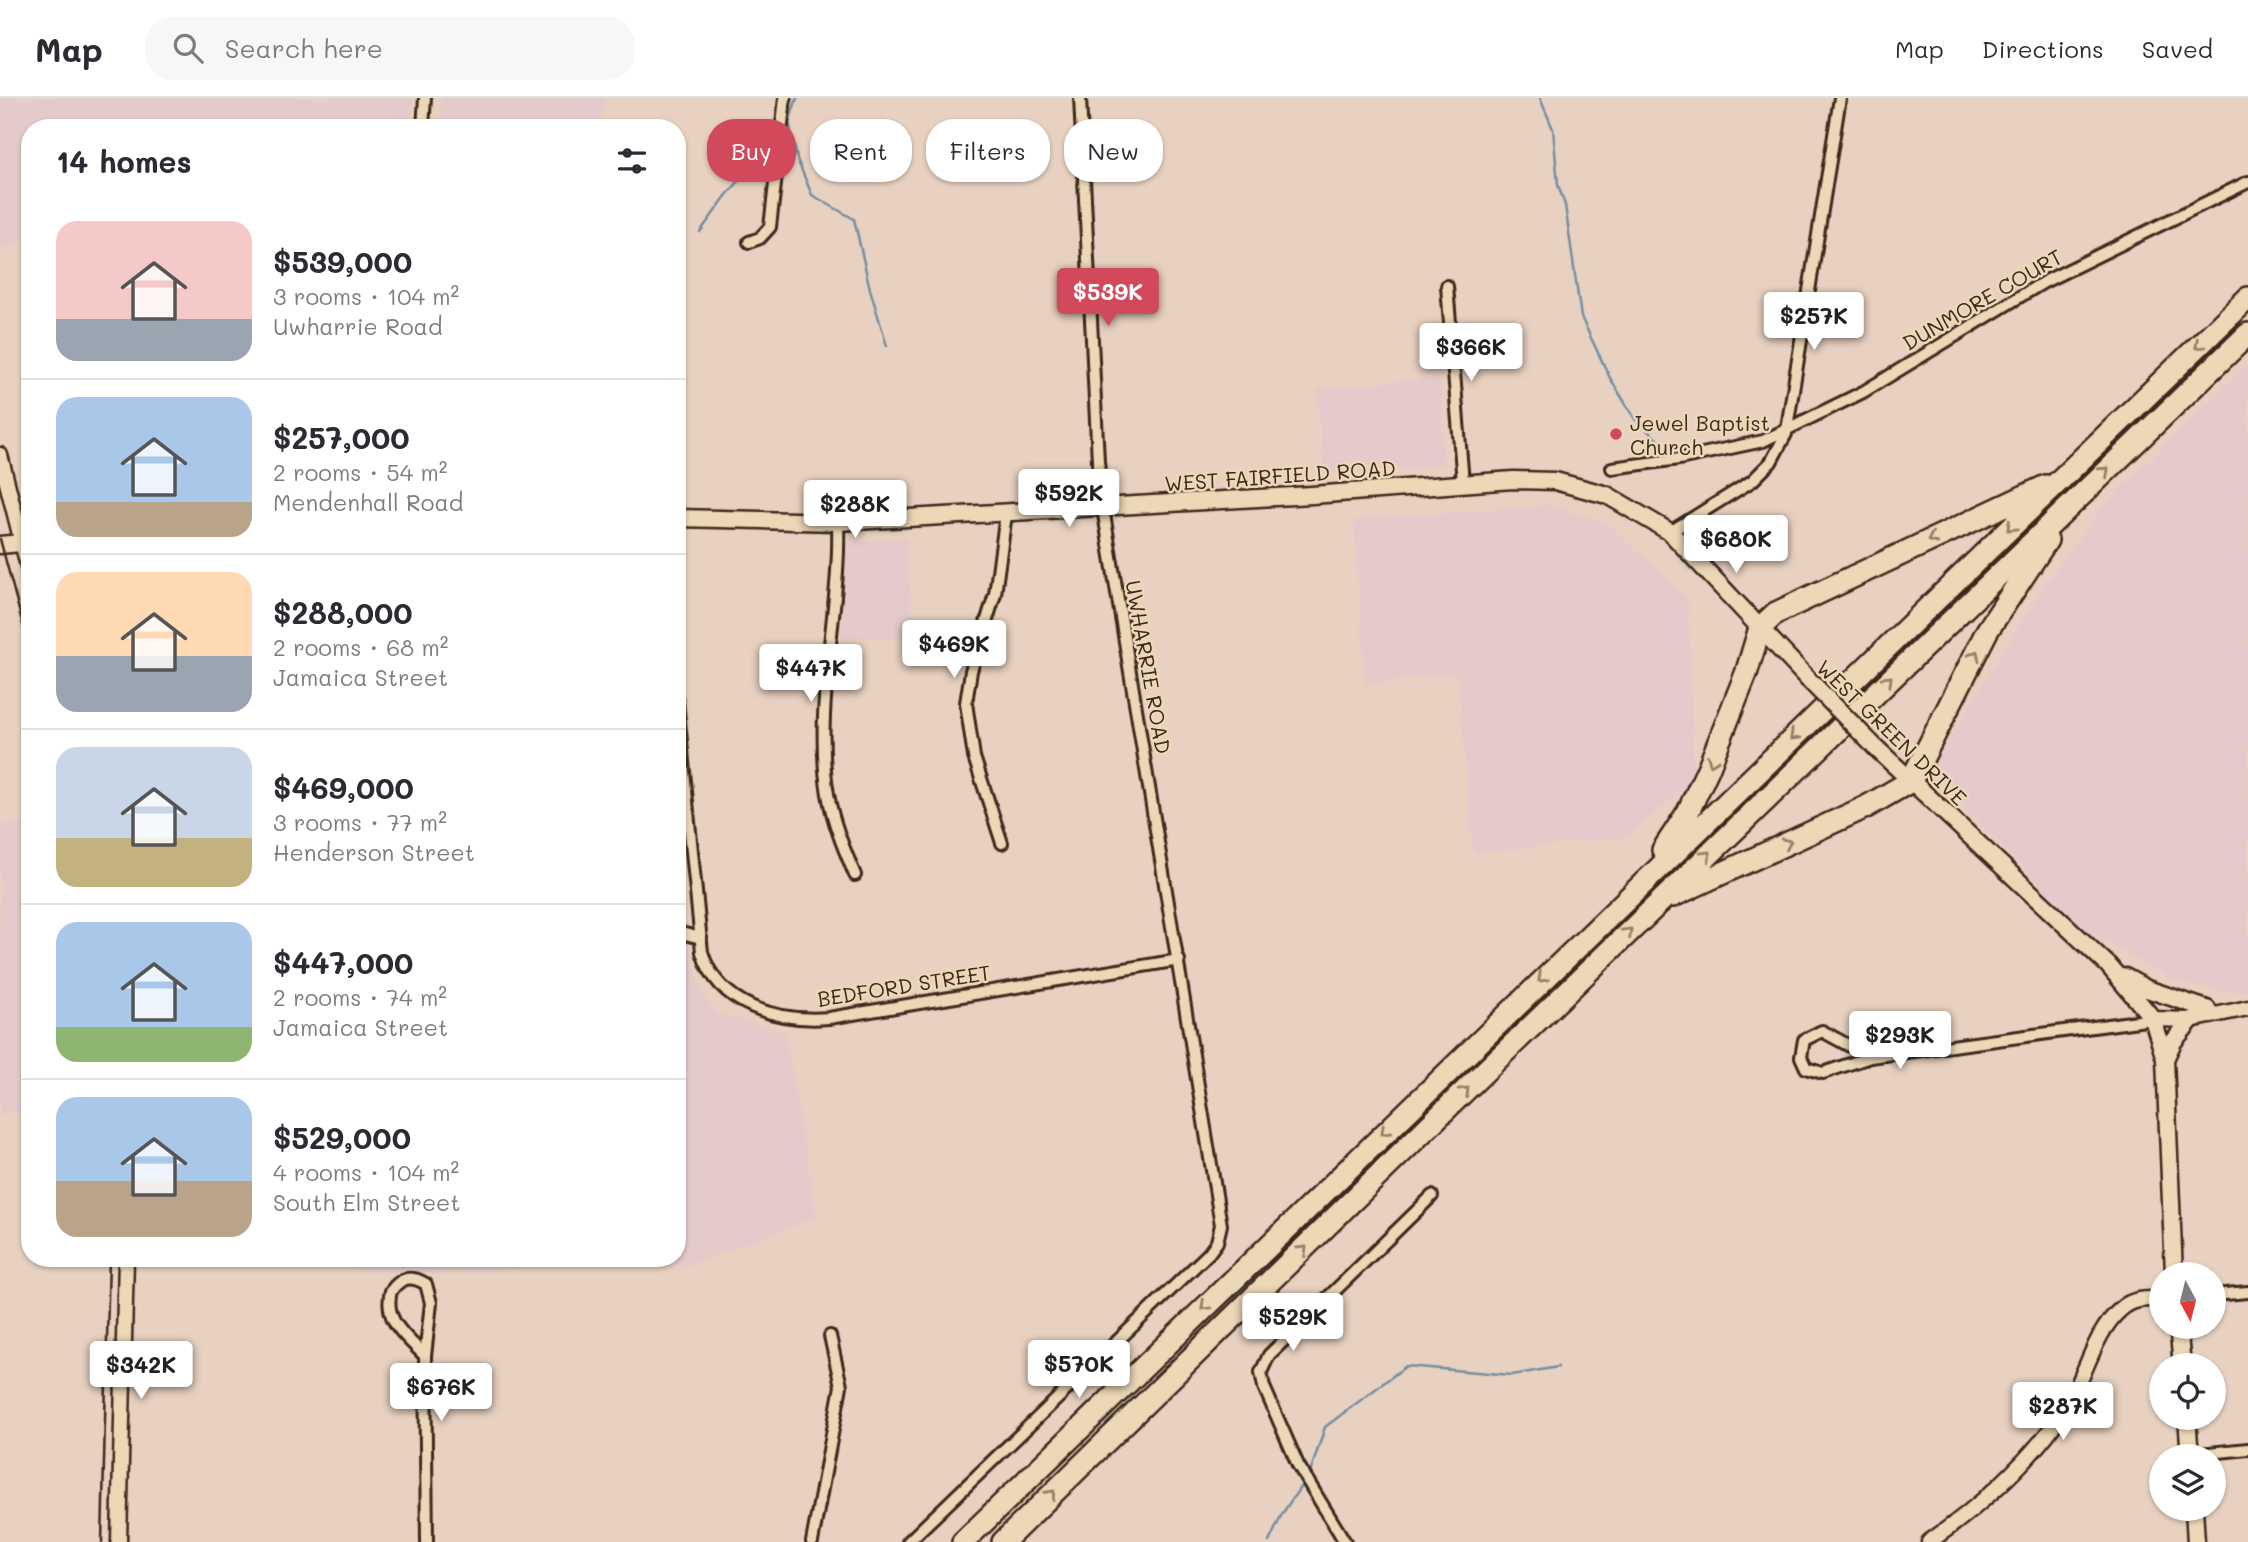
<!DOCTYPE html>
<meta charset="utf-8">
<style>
:root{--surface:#fff;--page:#f7f7f7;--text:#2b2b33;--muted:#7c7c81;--line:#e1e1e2;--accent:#d1495b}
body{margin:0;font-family:Mali,sans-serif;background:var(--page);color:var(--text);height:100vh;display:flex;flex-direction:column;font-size:26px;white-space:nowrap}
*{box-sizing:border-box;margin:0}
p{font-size:23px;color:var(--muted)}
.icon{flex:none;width:38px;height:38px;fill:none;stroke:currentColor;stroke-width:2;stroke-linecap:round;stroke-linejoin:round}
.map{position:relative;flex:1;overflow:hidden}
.drawer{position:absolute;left:21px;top:21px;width:665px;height:1148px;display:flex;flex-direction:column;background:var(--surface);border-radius:28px;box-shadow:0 2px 5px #0004}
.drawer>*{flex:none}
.top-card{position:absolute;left:707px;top:21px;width:665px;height:63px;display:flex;gap:14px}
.needle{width:46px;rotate:173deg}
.tools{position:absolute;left:2149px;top:1164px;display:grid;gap:14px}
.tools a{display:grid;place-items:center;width:77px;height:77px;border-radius:50%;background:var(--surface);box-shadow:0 2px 5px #0004;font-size:35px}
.price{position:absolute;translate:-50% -60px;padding:0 16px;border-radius:7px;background:#fff;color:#222;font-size:23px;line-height:46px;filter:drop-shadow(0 2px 4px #0008)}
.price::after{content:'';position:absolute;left:50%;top:42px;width:21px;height:16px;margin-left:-10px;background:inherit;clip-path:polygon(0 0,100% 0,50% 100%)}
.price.current{background:var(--accent);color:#fff}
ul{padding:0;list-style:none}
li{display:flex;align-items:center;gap:21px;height:175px;padding:0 35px}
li+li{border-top:2px solid var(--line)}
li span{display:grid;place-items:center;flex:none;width:196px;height:140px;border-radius:21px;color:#555}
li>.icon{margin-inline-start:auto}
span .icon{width:84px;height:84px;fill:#fffc;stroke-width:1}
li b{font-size:30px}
h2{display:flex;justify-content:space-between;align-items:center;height:84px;padding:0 35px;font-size:30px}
.chip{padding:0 24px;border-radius:28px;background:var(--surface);box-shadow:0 2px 5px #0004;font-size:24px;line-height:63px}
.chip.current{background:var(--accent);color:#fff}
header{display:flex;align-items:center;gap:42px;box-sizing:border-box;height:98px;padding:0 35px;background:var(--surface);border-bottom:2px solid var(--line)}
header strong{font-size:33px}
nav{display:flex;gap:38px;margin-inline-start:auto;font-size:24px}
.search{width:490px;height:63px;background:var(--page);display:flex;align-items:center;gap:18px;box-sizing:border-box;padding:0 24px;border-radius:28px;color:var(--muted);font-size:26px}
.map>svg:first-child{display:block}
.built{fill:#e4cacb}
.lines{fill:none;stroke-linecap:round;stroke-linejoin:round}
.stream{stroke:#748ea1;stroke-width:2.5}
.minor-casing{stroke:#3b2a1e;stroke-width:16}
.tertiary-casing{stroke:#3b2a1e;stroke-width:19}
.secondary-casing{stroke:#3b2a1e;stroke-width:21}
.motorway-casing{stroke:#3b2a1e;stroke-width:26}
.minor{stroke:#ecd7b6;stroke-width:10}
.tertiary{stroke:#ecd7b6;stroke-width:14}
.secondary{stroke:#ecd7b6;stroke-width:16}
.motorway{stroke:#ecd7b6;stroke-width:21}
.rail{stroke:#3b2a1e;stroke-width:2.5}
.secondary-bridge-casing{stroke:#3b2a1e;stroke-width:21;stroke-linecap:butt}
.secondary-bridge{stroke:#ecd7b6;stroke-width:16}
.oneway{stroke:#94806a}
.poi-dot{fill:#d1495b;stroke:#ecd7b6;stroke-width:2.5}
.labels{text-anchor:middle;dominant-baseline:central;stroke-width:5;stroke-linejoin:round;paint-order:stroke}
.street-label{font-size:21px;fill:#3b2a1e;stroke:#ecd7b6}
.poi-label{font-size:21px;fill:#3b2a1e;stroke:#ecd7b6;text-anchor:start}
</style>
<header>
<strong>Map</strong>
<div class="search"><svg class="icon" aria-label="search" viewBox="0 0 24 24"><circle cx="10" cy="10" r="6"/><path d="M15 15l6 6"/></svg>Search here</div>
<nav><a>Map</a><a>Directions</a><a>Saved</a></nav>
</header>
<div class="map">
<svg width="2248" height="1444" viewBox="0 0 2248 1444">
<rect width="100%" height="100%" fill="#e8d1c0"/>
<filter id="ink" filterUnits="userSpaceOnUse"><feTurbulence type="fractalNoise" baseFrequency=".0143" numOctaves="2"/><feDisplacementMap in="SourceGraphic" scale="14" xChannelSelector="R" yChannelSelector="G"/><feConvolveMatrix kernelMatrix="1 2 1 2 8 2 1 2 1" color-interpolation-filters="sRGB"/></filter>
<g filter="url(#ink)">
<path class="built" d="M0,0H413L411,30H30V139L0,152Z
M442,0H606L599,30H439Z
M2248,265V894L2220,893L2176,884L2085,832L1929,674L2044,487L2103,408Z
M1440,279L1444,368L1324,376L1317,291Z
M1549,407L1607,425L1688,500L1694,681L1629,739L1473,755L1458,576L1365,586L1354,422Z
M906,440L912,514L907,540H841L847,444Z
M30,724V1006L22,1014L0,1016V727Z
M677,846L688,848L701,894L717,915L785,934L817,1119L686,1168L624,1160H677Z
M340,1160H541L542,1168L418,1176L346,1170Z"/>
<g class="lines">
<path class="stream" d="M1540,0L1553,31L1558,87L1565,107L1581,219L1610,280L1635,321L1662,346
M789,23L797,61L812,97L854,121L870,191L887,248
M789,24L797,0
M700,134L726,98L770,47
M1310,1375L1325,1329L1406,1268L1512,1277L1558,1269
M1269,1444L1282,1416L1301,1388"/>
<defs>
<path id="minor" d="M423,30L425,0
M749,144L760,140L770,129L785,0
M1447,188L1463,385
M1612,370L1679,361L1763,343L1863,294L2044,184L2248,84
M838,424C841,514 813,607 828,696C833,725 844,751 855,777
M1670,434L1752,383L1771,364L1786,336L1840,0
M677,603L702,854C718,908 778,924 829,920L1179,862
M1002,745L974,659L966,605L971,573L995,496L1006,416
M677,834L701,840
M1870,959L1822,933L1804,942L1801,959L1806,970L1823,975L1870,959L2153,921
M2214,1197L2248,1194
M425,1258C406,1238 383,1223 391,1193C401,1179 411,1177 426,1186L431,1205L425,1258L427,1444
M2190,1357L2248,1351
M812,1444L841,1288L830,1238
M908,1444L1209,1155L1217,1144L1221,1127L1103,410L1098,363L1080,0
M1345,1444L1298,1367L1264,1289L1261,1274L1269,1257L1432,1098"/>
<path id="tertiary" d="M0,357L30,476
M2153,921L2191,922L2248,910
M119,1444L126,1160
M1929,1444C1983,1406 2034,1361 2069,1305C2086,1276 2095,1233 2121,1211C2133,1200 2146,1201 2161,1201"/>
<path id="secondary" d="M677,420L838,424L1312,397L1513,382L1555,383L1607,397L1670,434L1808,581
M0,447L30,444
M1875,649L2108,867L2153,921L2165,961L2174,1176
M2125,879L2147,891L2207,911
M2165,961L2173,944L2191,922
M2178,1228L2182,1267
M2187,1320L2190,1358
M2194,1410L2196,1444"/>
<path id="motorway" d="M1663,752L1688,714L1708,671L1746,576L1760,530L1776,515L2046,388
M1673,798L1866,709L1911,683L1987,533L2047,442
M963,1444L2248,200
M1003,1444L1481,977L2248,236"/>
</defs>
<use href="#minor" class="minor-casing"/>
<use href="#tertiary" class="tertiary-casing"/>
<use href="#secondary" class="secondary-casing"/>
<use href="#motorway" class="motorway-casing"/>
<use href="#minor" class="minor"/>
<use href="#tertiary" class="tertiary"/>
<use href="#secondary" class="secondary"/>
<use href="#motorway" class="motorway"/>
<path class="rail" d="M0,441L30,553
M102,1444L109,1160"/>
<defs>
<path id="secondary-bridge" d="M1808,581L1875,649"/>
</defs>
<use href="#secondary-bridge" class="secondary-bridge-casing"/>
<use href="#secondary-bridge" class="secondary-bridge"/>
</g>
<defs><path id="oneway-chevron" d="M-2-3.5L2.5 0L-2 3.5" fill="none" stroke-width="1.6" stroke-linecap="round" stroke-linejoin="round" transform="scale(1.75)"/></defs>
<g class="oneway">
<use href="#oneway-chevron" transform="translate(2199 247) rotate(136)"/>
<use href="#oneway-chevron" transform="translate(2105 373) rotate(-43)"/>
<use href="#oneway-chevron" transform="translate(2011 429) rotate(136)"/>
<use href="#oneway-chevron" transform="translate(1932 441) rotate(155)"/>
<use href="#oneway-chevron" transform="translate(1975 557) rotate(-63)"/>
<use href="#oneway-chevron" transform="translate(1888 582) rotate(-44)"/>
<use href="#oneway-chevron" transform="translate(1794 638) rotate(136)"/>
<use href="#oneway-chevron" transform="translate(1712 663) rotate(112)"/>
<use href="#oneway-chevron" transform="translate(1787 745) rotate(-25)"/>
<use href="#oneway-chevron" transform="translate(1707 757) rotate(-44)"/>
<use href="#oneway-chevron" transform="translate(1628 834) rotate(-44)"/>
<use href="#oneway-chevron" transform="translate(1542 880) rotate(136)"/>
<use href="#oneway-chevron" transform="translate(1465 993) rotate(-45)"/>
<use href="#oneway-chevron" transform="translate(1385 1033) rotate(136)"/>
<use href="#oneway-chevron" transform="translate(1303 1152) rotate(-44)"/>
<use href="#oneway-chevron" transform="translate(1205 1208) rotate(136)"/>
<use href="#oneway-chevron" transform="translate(1051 1396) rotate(-46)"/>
</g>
</g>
<circle class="poi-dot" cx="1616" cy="336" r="7"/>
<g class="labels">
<g class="street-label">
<text transform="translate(1982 201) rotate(-30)">DUNMORE COURT</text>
<text transform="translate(1280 377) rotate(-4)">WEST FAIRFIELD ROAD</text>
<text transform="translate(1149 569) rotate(80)">UWHARRIE ROAD</text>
<text transform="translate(1892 634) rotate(44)">WEST GREEN DRIVE</text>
<text transform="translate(904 887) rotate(-9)">BEDFORD STREET</text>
</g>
<g class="poi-label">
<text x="1630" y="324">Jewel Baptist<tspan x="1630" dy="24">Church</tspan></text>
</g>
</g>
</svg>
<div class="tools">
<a><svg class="needle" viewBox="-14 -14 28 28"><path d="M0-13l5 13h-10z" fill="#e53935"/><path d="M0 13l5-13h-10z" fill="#7c7c81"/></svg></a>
<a><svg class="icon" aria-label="locate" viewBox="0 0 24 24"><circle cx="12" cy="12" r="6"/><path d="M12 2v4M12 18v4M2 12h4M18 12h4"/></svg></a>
<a><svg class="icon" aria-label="layers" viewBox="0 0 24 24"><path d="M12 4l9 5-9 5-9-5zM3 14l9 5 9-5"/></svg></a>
</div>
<b class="price current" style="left:1108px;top:230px">$539K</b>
<b class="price" style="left:1814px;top:254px">$257K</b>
<b class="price" style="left:1471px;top:285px">$366K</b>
<b class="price" style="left:1069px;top:431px">$592K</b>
<b class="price" style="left:855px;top:442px">$288K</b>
<b class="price" style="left:1736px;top:477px">$680K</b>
<b class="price" style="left:954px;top:582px">$469K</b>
<b class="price" style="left:811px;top:606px">$447K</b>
<b class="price" style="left:1900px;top:973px">$293K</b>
<b class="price" style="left:1293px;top:1255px">$529K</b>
<b class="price" style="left:1079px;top:1302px">$570K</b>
<b class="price" style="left:141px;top:1303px">$342K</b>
<b class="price" style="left:441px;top:1325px">$676K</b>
<b class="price" style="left:2063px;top:1344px">$287K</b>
<div class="top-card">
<a class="chip current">Buy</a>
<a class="chip">Rent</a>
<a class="chip">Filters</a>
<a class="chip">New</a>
</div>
<section class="drawer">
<h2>14 homes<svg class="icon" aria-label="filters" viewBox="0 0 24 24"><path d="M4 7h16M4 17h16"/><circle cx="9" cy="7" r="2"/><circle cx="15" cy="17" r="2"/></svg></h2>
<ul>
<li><span style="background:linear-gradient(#f6c9c9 70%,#9aa5b1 0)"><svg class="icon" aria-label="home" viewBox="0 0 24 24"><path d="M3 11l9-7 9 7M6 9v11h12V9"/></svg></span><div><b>$539,000</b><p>3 rooms · 104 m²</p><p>Uwharrie Road</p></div></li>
<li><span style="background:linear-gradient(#a9c7e8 75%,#b9a48a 0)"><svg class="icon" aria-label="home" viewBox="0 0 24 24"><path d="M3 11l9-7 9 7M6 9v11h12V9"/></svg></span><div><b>$257,000</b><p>2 rooms · 54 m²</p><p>Mendenhall Road</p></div></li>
<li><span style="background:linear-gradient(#ffd9b3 60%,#9aa5b1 0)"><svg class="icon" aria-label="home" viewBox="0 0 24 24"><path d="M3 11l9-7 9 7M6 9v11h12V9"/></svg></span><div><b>$288,000</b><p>2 rooms · 68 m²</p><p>Jamaica Street</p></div></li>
<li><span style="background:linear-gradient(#c9d6e8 65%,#c2b280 0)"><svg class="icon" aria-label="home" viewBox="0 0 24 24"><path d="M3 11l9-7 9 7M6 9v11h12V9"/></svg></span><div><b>$469,000</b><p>3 rooms · 77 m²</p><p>Henderson Street</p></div></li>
<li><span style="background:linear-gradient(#a9c7e8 75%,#8fb573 0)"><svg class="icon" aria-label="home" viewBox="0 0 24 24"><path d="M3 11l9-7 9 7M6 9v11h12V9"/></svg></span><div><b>$447,000</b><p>2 rooms · 74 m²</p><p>Jamaica Street</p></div></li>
<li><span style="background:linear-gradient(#a9c7e8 60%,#b9a48a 0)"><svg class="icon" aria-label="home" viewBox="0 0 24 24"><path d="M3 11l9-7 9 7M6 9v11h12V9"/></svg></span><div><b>$529,000</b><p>4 rooms · 104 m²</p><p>South Elm Street</p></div></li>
</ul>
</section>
</div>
